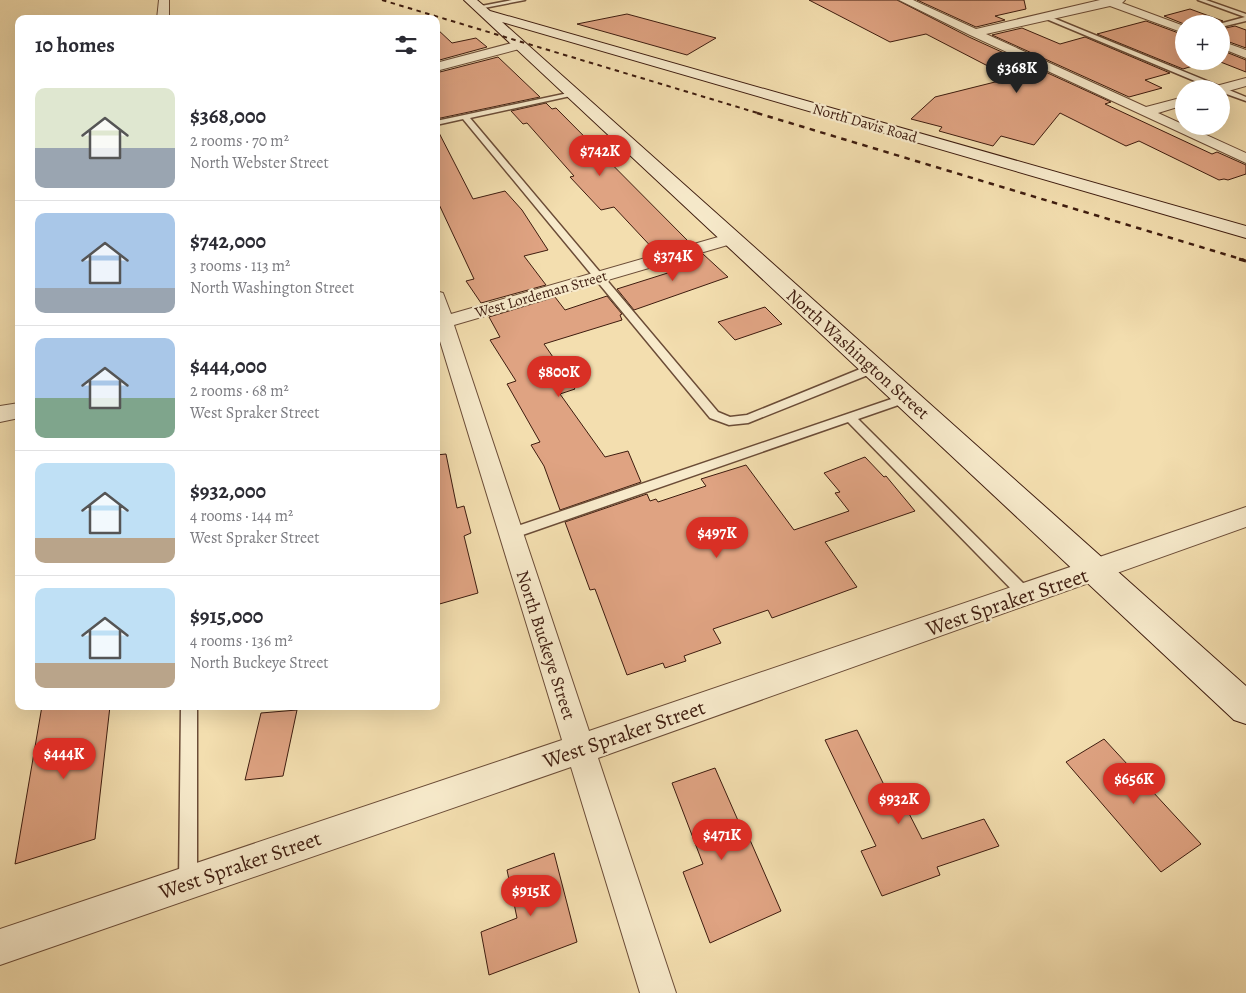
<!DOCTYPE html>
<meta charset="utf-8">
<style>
:root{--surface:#fff;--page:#f7f7f7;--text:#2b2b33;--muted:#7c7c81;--line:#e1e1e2;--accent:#d93025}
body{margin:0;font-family:Alegreya,serif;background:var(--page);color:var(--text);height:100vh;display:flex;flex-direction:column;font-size:19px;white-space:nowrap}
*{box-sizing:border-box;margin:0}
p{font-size:16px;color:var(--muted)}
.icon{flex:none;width:28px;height:28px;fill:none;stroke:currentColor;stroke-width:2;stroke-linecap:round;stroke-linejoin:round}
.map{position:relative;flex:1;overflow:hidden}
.sheet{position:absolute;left:15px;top:15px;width:425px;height:695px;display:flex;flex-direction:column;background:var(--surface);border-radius:10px;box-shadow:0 5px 20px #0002}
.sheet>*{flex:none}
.fabs{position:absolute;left:1175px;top:15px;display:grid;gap:10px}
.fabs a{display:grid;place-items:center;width:55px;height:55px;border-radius:50%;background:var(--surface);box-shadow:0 5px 20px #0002;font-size:25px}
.price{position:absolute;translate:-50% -42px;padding:0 11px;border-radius:18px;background:var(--accent);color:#fff;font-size:16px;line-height:32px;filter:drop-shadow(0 1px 2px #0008)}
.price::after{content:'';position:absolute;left:50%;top:30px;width:15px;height:11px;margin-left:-8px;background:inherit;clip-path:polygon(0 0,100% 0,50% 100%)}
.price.current{background:#222;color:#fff}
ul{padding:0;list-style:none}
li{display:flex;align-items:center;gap:15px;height:125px;padding:0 20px}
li+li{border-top:1px solid var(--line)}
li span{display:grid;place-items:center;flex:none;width:140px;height:100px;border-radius:10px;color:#555}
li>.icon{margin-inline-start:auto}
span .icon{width:60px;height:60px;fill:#fffc;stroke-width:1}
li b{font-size:21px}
h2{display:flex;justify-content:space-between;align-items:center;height:60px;padding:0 20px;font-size:21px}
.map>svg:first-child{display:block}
.building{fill:#dfa382;stroke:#3e1c0f}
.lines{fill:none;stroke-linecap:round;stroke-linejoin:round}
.lane-casing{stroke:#6b4c37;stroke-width:3}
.street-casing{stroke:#6b4c37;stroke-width:2}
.secondary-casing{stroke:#3e1c0f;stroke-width:2}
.lane{fill:#f7eacb;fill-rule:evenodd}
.street{fill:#f7eacb;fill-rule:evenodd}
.secondary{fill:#f7eacb;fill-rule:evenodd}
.rail-far2{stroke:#3e1c0f;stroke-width:2;stroke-dasharray:4.5 4.5;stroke-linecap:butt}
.rail-far1{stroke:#3e1c0f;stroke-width:2.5;stroke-dasharray:5.5 5.5;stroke-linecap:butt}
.rail{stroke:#3e1c0f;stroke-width:3;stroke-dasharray:8 8;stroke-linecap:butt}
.labels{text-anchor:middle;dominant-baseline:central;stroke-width:4.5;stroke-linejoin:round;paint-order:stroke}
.far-street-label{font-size:15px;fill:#3e1c0f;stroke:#f7eacb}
.street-label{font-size:18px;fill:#3e1c0f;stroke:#f7eacb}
.near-street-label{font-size:21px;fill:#3e1c0f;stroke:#f7eacb}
</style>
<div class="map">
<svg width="1246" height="993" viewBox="0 0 1246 993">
<rect width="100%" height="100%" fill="#f3deaf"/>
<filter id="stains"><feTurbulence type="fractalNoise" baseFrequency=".004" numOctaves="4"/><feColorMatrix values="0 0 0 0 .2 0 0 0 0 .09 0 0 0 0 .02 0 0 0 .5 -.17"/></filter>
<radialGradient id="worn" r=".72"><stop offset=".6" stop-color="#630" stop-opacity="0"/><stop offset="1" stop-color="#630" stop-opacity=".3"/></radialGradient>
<path class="building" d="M809,0H897L969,37L1111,102L1105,104L1212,154L1217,152L1246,165V174L1228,180L1224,179L1219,180L1139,141L1126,146L1060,113L1034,145L1001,136L993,146L939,131L942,127L911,119L935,97L1011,78L926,34L890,42Z
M917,0H1024L1026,9L995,16L1005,20L976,27Z
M1190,9L1223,21L1217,24H1184L1164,16Z
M627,14L716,38L687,55L577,24Z
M1146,21L1184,35V61H1209L1183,69L1097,34Z
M1235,26L1246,30V48L1221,39V29Z
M436,28L452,43L476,38L487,47L436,61Z
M1022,28L1060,44L1085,37L1170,73L1145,80L1162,88L1129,97L992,35Z
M1221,50L1246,60V72L1218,61H1221Z
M498,57L540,97L436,119V73Z
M546,103L552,109L556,108L690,243L657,253L614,207L601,210L570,177L574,176L527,123L523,124L511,111Z
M436,127L473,199L505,191L522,210L548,250L524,256L546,285L481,303L466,281L474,279L436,198Z
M703,254L728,277L634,310L617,289L674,271L667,265Z
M607,296L622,314L620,315L622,320L544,344L575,389L560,394L605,457L628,451L641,482L560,510L544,466L531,445L540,442L507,384L516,381L490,340L500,337L489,317L555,297L565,310Z
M765,307L782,324L735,340L718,322Z
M446,454L457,508L464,506L471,533L464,536L478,593L436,605V455Z
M865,457L884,477L886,476L915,511L825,542L857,587L772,618L768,610L713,629L721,643L684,656L686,661L665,668L663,663L627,675L595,589L590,590L565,522L647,494L650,501L656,499L658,502L706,486L701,479L746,465L794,530L849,511L835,493L840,492L824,473Z
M42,706H110L95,839L15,864Z
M297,710L283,776L245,780L261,713Z
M857,730L887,791L896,788L922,839L984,819L999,846L937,867L940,875L882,896L861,851L876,846L825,740Z
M1104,739L1201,844L1161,872L1066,762Z
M715,768L747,841L750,840L781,911L710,943L683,872L703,864L672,783Z
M554,853L577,942L489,975L481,932L517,918L507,870Z"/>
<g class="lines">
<defs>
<path id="lane" d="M512,0H525L479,9L476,7Z
M1198,0H1206L1246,14V21L1221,27V24H1219L1245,17Z
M1046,15L1246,97V101L1221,92V89H1214L1044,18Z
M573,92L575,93V95L470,118L718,412L730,417L747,415L870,365H878L879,368L878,371L748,423L729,425L710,418L463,119L436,125V121Z
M906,394L910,395L912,398L910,401L858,419L1031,591L1033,595L1031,599L1026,601L1021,599L848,422L511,539L506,538L504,534L506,530Z
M181,706H197V883L194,889L188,892L182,889L179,883Z"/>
<path id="street" d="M159,0H169V19H157Z
M899,0H913L976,29L1100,0H1125L1122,3L1184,26V33L1110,6L986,34L1146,107L1184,97V105L1158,113L1246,153V163L970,35Z
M519,41L525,45L523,48L436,71V63Z
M1221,41L1246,50V58L1221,48Z
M1246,78V86L1221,93V89H1215L1216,86Z
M732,233L738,234L740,238L738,242L454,325L589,731L1246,507V527L598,758L676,993H640L571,767L0,965V929L562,740L436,328V291L443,293L451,314L458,312Z
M19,403V418L0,422V406Z"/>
<path id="secondary" d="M464,0H477L490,11L1246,226V238L502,22L1246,686V724L1234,720Z"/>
</defs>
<use href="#lane" class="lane-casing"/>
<use href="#street" class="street-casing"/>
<use href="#secondary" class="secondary-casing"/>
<use href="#lane" class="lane"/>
<use href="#street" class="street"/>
<use href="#secondary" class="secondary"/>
<path class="rail-far2" d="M382,0L761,114"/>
<path class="rail-far1" d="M757,113L1244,260"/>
<path class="rail" d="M1239,259L1246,261"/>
</g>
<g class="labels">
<g class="far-street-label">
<text transform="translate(865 123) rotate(16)">North Davis Road</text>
<text transform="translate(541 294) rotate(-16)">West Lordeman Street</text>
</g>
<g class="street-label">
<text transform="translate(858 354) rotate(42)">North Washington Street</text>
<text transform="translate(546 645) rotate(72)">North Buckeye Street</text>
</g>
<g class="near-street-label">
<text transform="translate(1007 602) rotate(-19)">West Spraker Street</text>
<text transform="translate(624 734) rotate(-19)">West Spraker Street</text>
<text transform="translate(240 865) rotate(-19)">West Spraker Street</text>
</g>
</g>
<rect width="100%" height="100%" filter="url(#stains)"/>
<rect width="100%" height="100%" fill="url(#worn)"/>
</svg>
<div class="fabs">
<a>+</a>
<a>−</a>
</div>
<b class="price current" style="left:1017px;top:94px">$368K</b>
<b class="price" style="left:600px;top:177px">$742K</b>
<b class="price" style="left:673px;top:282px">$374K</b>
<b class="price" style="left:559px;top:398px">$800K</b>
<b class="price" style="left:717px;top:559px">$497K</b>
<b class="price" style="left:64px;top:780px">$444K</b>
<b class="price" style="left:1134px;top:805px">$656K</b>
<b class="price" style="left:899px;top:825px">$932K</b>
<b class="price" style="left:722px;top:861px">$471K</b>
<b class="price" style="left:531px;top:917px">$915K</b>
<section class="sheet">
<h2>10 homes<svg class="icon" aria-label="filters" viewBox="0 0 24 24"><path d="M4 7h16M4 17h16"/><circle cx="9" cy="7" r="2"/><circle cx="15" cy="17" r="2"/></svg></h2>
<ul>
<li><span style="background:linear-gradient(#dfe7d0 60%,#9aa5b1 0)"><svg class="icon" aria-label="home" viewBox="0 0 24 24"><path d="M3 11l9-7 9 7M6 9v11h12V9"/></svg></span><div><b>$368,000</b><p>2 rooms · 70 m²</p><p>North Webster Street</p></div></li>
<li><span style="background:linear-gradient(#a9c7e8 75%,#9aa5b1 0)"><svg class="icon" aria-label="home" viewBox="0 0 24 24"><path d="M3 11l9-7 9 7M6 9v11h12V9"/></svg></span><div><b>$742,000</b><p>3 rooms · 113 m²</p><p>North Washington Street</p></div></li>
<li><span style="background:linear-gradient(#a9c7e8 60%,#7fa58c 0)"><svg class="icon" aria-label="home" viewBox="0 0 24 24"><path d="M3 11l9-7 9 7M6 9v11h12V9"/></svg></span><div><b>$444,000</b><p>2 rooms · 68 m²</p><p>West Spraker Street</p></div></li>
<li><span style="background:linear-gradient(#bfe0f5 75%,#b9a48a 0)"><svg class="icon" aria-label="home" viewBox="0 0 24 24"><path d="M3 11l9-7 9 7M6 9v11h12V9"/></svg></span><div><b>$932,000</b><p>4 rooms · 144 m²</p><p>West Spraker Street</p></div></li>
<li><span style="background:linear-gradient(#bfe0f5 75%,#b9a48a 0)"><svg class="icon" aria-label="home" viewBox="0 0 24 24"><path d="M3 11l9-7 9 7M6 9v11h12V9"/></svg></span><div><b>$915,000</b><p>4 rooms · 136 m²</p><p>North Buckeye Street</p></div></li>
</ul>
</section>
</div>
